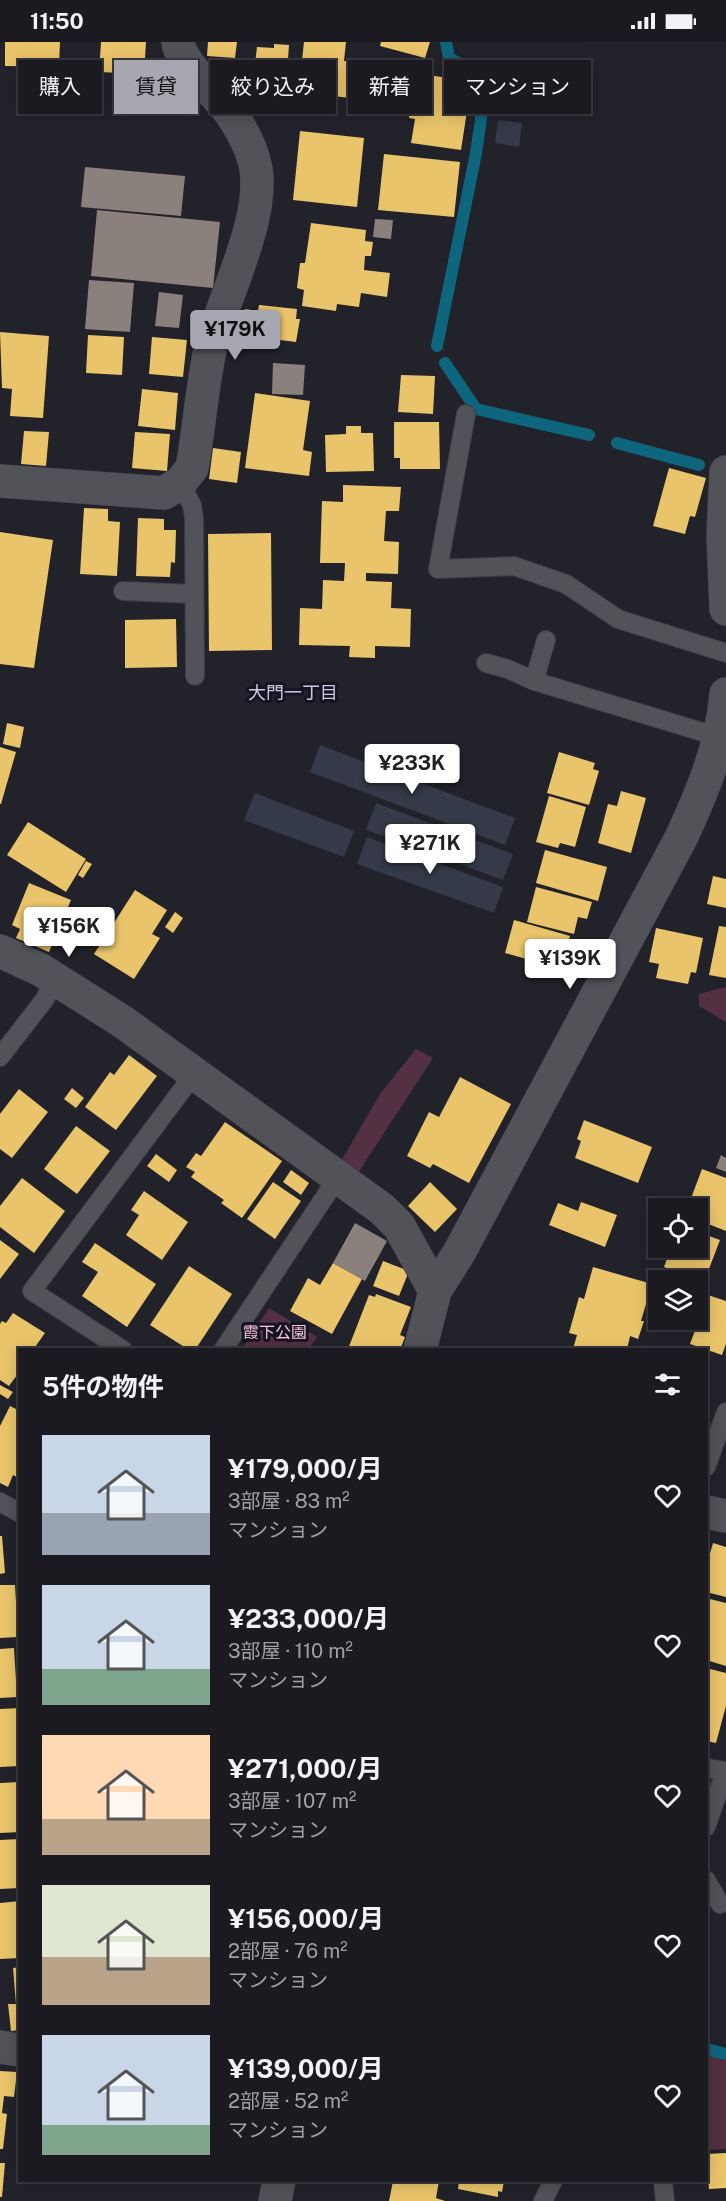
<!DOCTYPE html>
<html lang="ja">
<meta charset="utf-8">
<style>
:root{--surface:#1a1a20;--page:#27272d;--text:#f1f3f6;--muted:#9fa1a5;--line:#38383e;--accent:#a7a7b1}
body{margin:0;font-family:"Public Sans","Noto Sans JP",sans-serif;background:var(--page);color:var(--text);height:100vh;display:flex;flex-direction:column;font-size:22px;white-space:nowrap}
*{box-sizing:border-box;margin:0}
p{font-size:20px;color:var(--muted)}
.icon{flex:none;width:33px;height:33px;fill:none;stroke:currentColor;stroke-width:2;stroke-linecap:round;stroke-linejoin:round}
.map{position:relative;flex:1;overflow:hidden}
.side{position:absolute;left:18px;top:1306px;width:690px;height:834px;display:flex;flex-direction:column;background:var(--surface);border-radius:0px;box-shadow:0 3px 15px #0003,0 0 0 2px var(--line)}
.side>*{flex:none}
.guide{position:absolute;left:18px;top:18px;width:690px;height:54px;display:flex;gap:12px}
.tools{position:absolute;left:648px;top:1156px;display:grid;gap:12px}
.tools a{display:grid;place-items:center;width:60px;height:60px;border-radius:0px;background:var(--surface);box-shadow:0 3px 15px #0003,0 0 0 2px var(--line);font-size:30px}
.price{position:absolute;translate:-50% -51px;padding:0 14px;border-radius:6px;background:#fff;color:#222;font-size:20px;line-height:39px;filter:drop-shadow(0 2px 3px #0008)}
.price::after{content:'';position:absolute;left:50%;top:36px;width:18px;height:14px;margin-left:-9px;background:inherit;clip-path:polygon(0 0,100% 0,50% 100%)}
.price.active{background:var(--accent);color:#111}
ul{padding:0;list-style:none}
li{display:flex;align-items:center;gap:18px;height:150px;padding:0 24px}
li span{display:grid;place-items:center;flex:none;width:168px;height:120px;border-radius:0px;color:#555}
li>.icon{margin-inline-start:auto}
span .icon{width:72px;height:72px;fill:#fffc;stroke-width:1}
li b{font-size:26px}
h2{display:flex;justify-content:space-between;align-items:center;height:72px;padding:0 24px;font-size:26px}
.tag{padding:0 21px;border-radius:0px;background:var(--surface);box-shadow:0 3px 15px #0003,0 0 0 2px var(--line);font-size:21px;line-height:54px}
.tag.active{background:var(--accent);color:#111}
.status{display:flex;justify-content:space-between;align-items:center;height:42px;padding:0 30px;background:var(--surface);direction:ltr}
.status svg{height:16px;fill:currentColor}
.map>svg:first-child{display:block}
.green{fill:#533042}
.homes{fill:#e9c46a}
.industry{fill:#8a817c}
.lines{fill:none;stroke-linecap:round;stroke-linejoin:round}
.stream{stroke:#0d667e;stroke-width:12}
.building{fill:#343a47}
.lane-casing{stroke:#3d3d44;stroke-width:20}
.street-casing{stroke:#3d3d44;stroke-width:34}
.lane{stroke:#525259;stroke-width:18}
.street{stroke:#525259;stroke-width:33}
.labels{text-anchor:middle;dominant-baseline:central;stroke-width:6;stroke-linejoin:round;paint-order:stroke}
.park-label{font-size:16px;fill:#fbc3dc;stroke:#151423}
.neighbourhood-label{font-size:18px;fill:#cacadf;stroke:#151423}
</style>
<div class="status"><b>11:50</b><svg viewBox="0 0 49 12"><path d="M0 12V9h3v3zM5 12V6h3v6zM10 12V3h3v9zM15 12V0h3v12zM26 1h20v11H26zM47 4h2v5h-2z"/></svg></div>
<div class="map">
<svg width="726" height="2159" viewBox="0 0 726 2159">
<rect width="100%" height="100%" fill="#22222a"/>
<path class="green" d="M726,945V980L699,964V952Z
M416,1007L433,1016L358,1131L341,1119L380,1052Z
M269,1266L317,1295L308,1308H241Z
M707,2011L726,2015V2107L707,2108Z"/>
<path class="homes" d="M5,0H60L59,25L5,24Z
M101,0H146L144,32L99,30Z
M208,0H237L235,16L207,14Z
M304,0H346L344,19L353,20L350,56L317,52L318,38L300,36Z
M381,0H430L425,16L380,4Z
M274,2L289,3L285,59L244,55L246,29L254,30L257,5L274,6Z
M416,31L448,36L446,46L464,48L461,68L467,69L461,108L411,101L415,77L409,76Z
M300,89L364,96L357,165L293,158Z
M384,112L460,120L454,175L378,168Z
M311,181L366,188L365,199L373,200L371,214H365L364,228L390,231L387,255L361,251L359,265L337,262L336,269L302,264L304,248L297,246L300,221H305Z
M259,263L297,267L296,277H300L296,300L241,293L245,267L258,269Z
M0,290L49,294L43,376L10,374L12,347L2,346Z
M88,293L124,295L122,333L86,331Z
M152,295L187,298L183,335L149,332Z
M401,333L435,334L433,372L398,370Z
M142,347L178,351L175,388L138,384Z
M255,351L310,359L303,408L312,410L309,434L245,426Z
M394,380H439L440,427H400V416H394Z
M346,384H361V391H373L374,429L326,430L325,393L346,392Z
M24,389L49,390L46,424L21,422Z
M135,390L170,392L167,429L132,426Z
M213,406L241,410L237,441L209,437Z
M669,426L706,436L695,475L690,474L685,492L653,484Z
M343,443L401,445L399,469H386L384,499L399,500L398,532L366,531V539L392,540L391,566L411,567L410,605L375,604V616L349,615L350,604L299,603L300,566L322,567L323,538L344,539L345,521H320L322,459L343,460Z
M84,466L108,467V479L120,480L117,534L80,532Z
M138,476L164,477V488H176L175,521L171,520L170,535L136,534Z
M0,490L53,498L34,626L0,622Z
M271,491L272,608L209,609L208,492Z
M176,577L177,625L125,626V578Z
M7,681L24,685L20,706L3,702Z
M0,705L16,710L1,762H0Z
M559,710L595,721L593,727L599,729L589,763L547,751Z
M621,749L646,756L631,811L598,801L608,762L617,764Z
M549,754L586,765L575,805L560,801L558,806L536,800Z
M28,780L86,817L66,850L7,813Z
M545,808L607,825L598,859L536,841Z
M86,819L92,822L83,836L78,833Z
M713,834L726,837V866L707,862Z
M29,841L71,858L49,910L16,896L20,887L12,883Z
M536,845L592,860L587,877L578,875L574,892L527,880Z
M135,848L167,868L152,892L160,896L134,937L94,912Z
M175,870L183,876L173,891L165,885Z
M514,878L570,894L561,927L505,911Z
M719,884L726,885V936L709,933Z
M656,886L703,896L696,931L691,930L688,942L656,936L659,922L649,920Z
M129,1013L157,1034L116,1088L85,1065L110,1030L114,1033Z
M460,1035L511,1062L469,1141L433,1122L430,1126L407,1114L429,1070L439,1075Z
M72,1046L84,1056L76,1066L64,1057Z
M19,1047L48,1070L12,1116L0,1107V1072Z
M584,1078L652,1105L638,1141L575,1116L581,1099L577,1097Z
M225,1080L282,1119L242,1176L221,1161L224,1158L191,1135L195,1130L186,1125L196,1111L201,1114Z
M76,1084L110,1109L77,1152L44,1127Z
M156,1112L177,1128L169,1140L147,1124Z
M702,1127L726,1136V1189L698,1178V1167H687Z
M291,1128L309,1141L301,1153L283,1140Z
M22,1136L65,1169L34,1211L0,1185V1164Z
M273,1140L301,1159L275,1197L247,1177Z
M430,1140L457,1167L435,1190L408,1164Z
M144,1149L188,1180L162,1218L126,1193L139,1173L131,1168Z
M581,1160L617,1173L605,1205L549,1183L558,1161L578,1169Z
M698,1190L720,1198L704,1240L664,1225L671,1206H698Z
M0,1198L19,1212L0,1237Z
M95,1201L156,1242L127,1285L82,1254L98,1230L82,1220Z
M383,1219L409,1229L399,1254L373,1244Z
M333,1221L362,1237L332,1292L290,1269L308,1236L320,1243Z
M189,1224L232,1252L195,1308H189L150,1283Z
M593,1225L652,1242L641,1279H644L638,1297L630,1294L627,1308L573,1307L577,1293L569,1291L579,1255L584,1257Z
M376,1252L411,1265L400,1293L405,1295L400,1308L348,1307L369,1253L375,1255Z
M708,1253L726,1259V1302L722,1313L690,1302Z
M13,1271L45,1291L33,1308H20V1329L9,1344L0,1338V1282L2,1279L6,1281Z
M0,1343L13,1350L8,1357L0,1352Z
M10,1364L20,1369V1437L13,1433L8,1445L0,1441V1384Z
M0,1494H2L5,1531L0,1532Z
M713,1501L726,1505V1555L706,1550V1525Z
M0,1543H15L18,1595L0,1596Z
M706,1556L726,1561V1624L706,1618Z
M14,1606L17,1655L0,1656V1607Z
M706,1626L726,1631V1664L716,1701L706,1699Z
M20,1666L19,1724L0,1725V1667Z
M20,1740V1790L0,1791V1741Z
M20,1797V1846L0,1847V1798Z
M20,1859V1916L0,1917V1861Z
M20,1925V1988L11,1989L8,1962H16L13,1926Z
M0,2029L17,2030L14,2055L4,2054L2,2071L7,2072L3,2107H0Z
M726,2111V2146L709,2147L706,2112Z
M0,2121H5L2,2155H0Z
M393,2139H439L436,2156L445,2159H389Z
M459,2139H504L502,2150L498,2149V2155L458,2147Z"/>
<path class="industry" d="M85,125L185,134L181,174L81,165Z
M97,168L220,180L213,246L91,234Z
M375,177L393,178L391,197L373,195Z
M89,238L134,241L130,290L85,287Z
M159,250L183,253L179,286L155,284Z
M273,321L305,323L303,353L272,352Z
M721,1113L726,1116V1130L716,1126Z
M355,1181L387,1199L365,1239L333,1221Z"/>
<g class="lines">
<path class="stream" d="M437,304L476,111L481,77L480,38L474,30L449,16L446,0
M445,321L476,367L589,393
M617,401L699,423
M706,2007L726,2012"/>
</g>
<path class="building" d="M498,78L522,81L519,105L495,101Z
M320,703L515,776L505,803L310,730Z
M255,751L354,789L344,815L244,778Z
M376,761L513,812L503,838L366,788Z
M367,795L503,845L494,871L357,822Z"/>
<g class="lines">
<defs>
<path id="lane" d="M466,372L438,527L514,524L566,542L618,577L726,611
M180,441L192,463L194,476L195,634
M123,549L194,552
M486,621L508,627L534,639L719,695
M534,639L546,598
M0,1015L45,957L54,937
M123,1308L32,1249L194,1032
M223,1308L338,1135
M706,1425L726,1370
M0,1460L20,1471
M706,1726L726,1729
M706,1785L725,1730
M706,1838L720,1862
M663,2139L665,2159
M543,2159L553,2139"/>
<path id="street" d="M726,430L723,494L726,567
M0,439L164,451L180,441L192,426C199,387 202,346 210,308C223,255 264,180 256,127C253,109 242,88 232,73C219,53 180,23 178,0
M0,909L41,928L123,980L382,1167L399,1184L435,1249
M420,1308L435,1249L460,1209L681,796C702,751 722,703 726,652
M706,1470L726,1474
M0,2005L20,2008
M275,2159L279,2139"/>
</defs>
<use href="#lane" class="lane-casing"/>
<use href="#street" class="street-casing"/>
<use href="#lane" class="lane"/>
<use href="#street" class="street"/>
</g>
<g class="labels">
<g class="park-label">
<text x="275" y="1290">霞下公園</text>
</g>
<g class="neighbourhood-label">
<text x="293" y="650">大門一丁目</text>
</g>
</g>
</svg>
<div class="tools">
<a><svg class="icon" aria-label="locate" viewBox="0 0 24 24"><circle cx="12" cy="12" r="6"/><path d="M12 2v4M12 18v4M2 12h4M18 12h4"/></svg></a>
<a><svg class="icon" aria-label="layers" viewBox="0 0 24 24"><path d="M12 4l9 5-9 5-9-5zM3 14l9 5 9-5"/></svg></a>
</div>
<b class="price active" style="left:235px;top:319px">¥179K</b>
<b class="price" style="left:412px;top:753px">¥233K</b>
<b class="price" style="left:430px;top:833px">¥271K</b>
<b class="price" style="left:69px;top:916px">¥156K</b>
<b class="price" style="left:570px;top:948px">¥139K</b>
<div class="guide">
<a class="tag">購入</a>
<a class="tag active">賃貸</a>
<a class="tag">絞り込み</a>
<a class="tag">新着</a>
<a class="tag">マンション</a>
</div>
<section class="side">
<h2>5件の物件<svg class="icon" aria-label="filters" viewBox="0 0 24 24"><path d="M4 7h16M4 17h16"/><circle cx="9" cy="7" r="2"/><circle cx="15" cy="17" r="2"/></svg></h2>
<ul>
<li><span style="background:linear-gradient(#c9d6e8 65%,#9aa5b1 0)"><svg class="icon" aria-label="home" viewBox="0 0 24 24"><path d="M3 11l9-7 9 7M6 9v11h12V9"/></svg></span><div><b>¥179,000/月</b><p>3部屋 · 83 m²</p><p>マンション</p></div><svg class="icon" aria-label="heart" viewBox="0 0 24 24"><path d="M12 20l-8-8c-3-5 5-10 8-4 3-6 11-1 8 4z"/></svg></li>
<li><span style="background:linear-gradient(#c9d6e8 70%,#7fa58c 0)"><svg class="icon" aria-label="home" viewBox="0 0 24 24"><path d="M3 11l9-7 9 7M6 9v11h12V9"/></svg></span><div><b>¥233,000/月</b><p>3部屋 · 110 m²</p><p>マンション</p></div><svg class="icon" aria-label="heart" viewBox="0 0 24 24"><path d="M12 20l-8-8c-3-5 5-10 8-4 3-6 11-1 8 4z"/></svg></li>
<li><span style="background:linear-gradient(#ffd9b3 70%,#b9a48a 0)"><svg class="icon" aria-label="home" viewBox="0 0 24 24"><path d="M3 11l9-7 9 7M6 9v11h12V9"/></svg></span><div><b>¥271,000/月</b><p>3部屋 · 107 m²</p><p>マンション</p></div><svg class="icon" aria-label="heart" viewBox="0 0 24 24"><path d="M12 20l-8-8c-3-5 5-10 8-4 3-6 11-1 8 4z"/></svg></li>
<li><span style="background:linear-gradient(#dfe7d0 60%,#b9a48a 0)"><svg class="icon" aria-label="home" viewBox="0 0 24 24"><path d="M3 11l9-7 9 7M6 9v11h12V9"/></svg></span><div><b>¥156,000/月</b><p>2部屋 · 76 m²</p><p>マンション</p></div><svg class="icon" aria-label="heart" viewBox="0 0 24 24"><path d="M12 20l-8-8c-3-5 5-10 8-4 3-6 11-1 8 4z"/></svg></li>
<li><span style="background:linear-gradient(#c9d6e8 75%,#7fa58c 0)"><svg class="icon" aria-label="home" viewBox="0 0 24 24"><path d="M3 11l9-7 9 7M6 9v11h12V9"/></svg></span><div><b>¥139,000/月</b><p>2部屋 · 52 m²</p><p>マンション</p></div><svg class="icon" aria-label="heart" viewBox="0 0 24 24"><path d="M12 20l-8-8c-3-5 5-10 8-4 3-6 11-1 8 4z"/></svg></li>
</ul>
</section>
</div>
